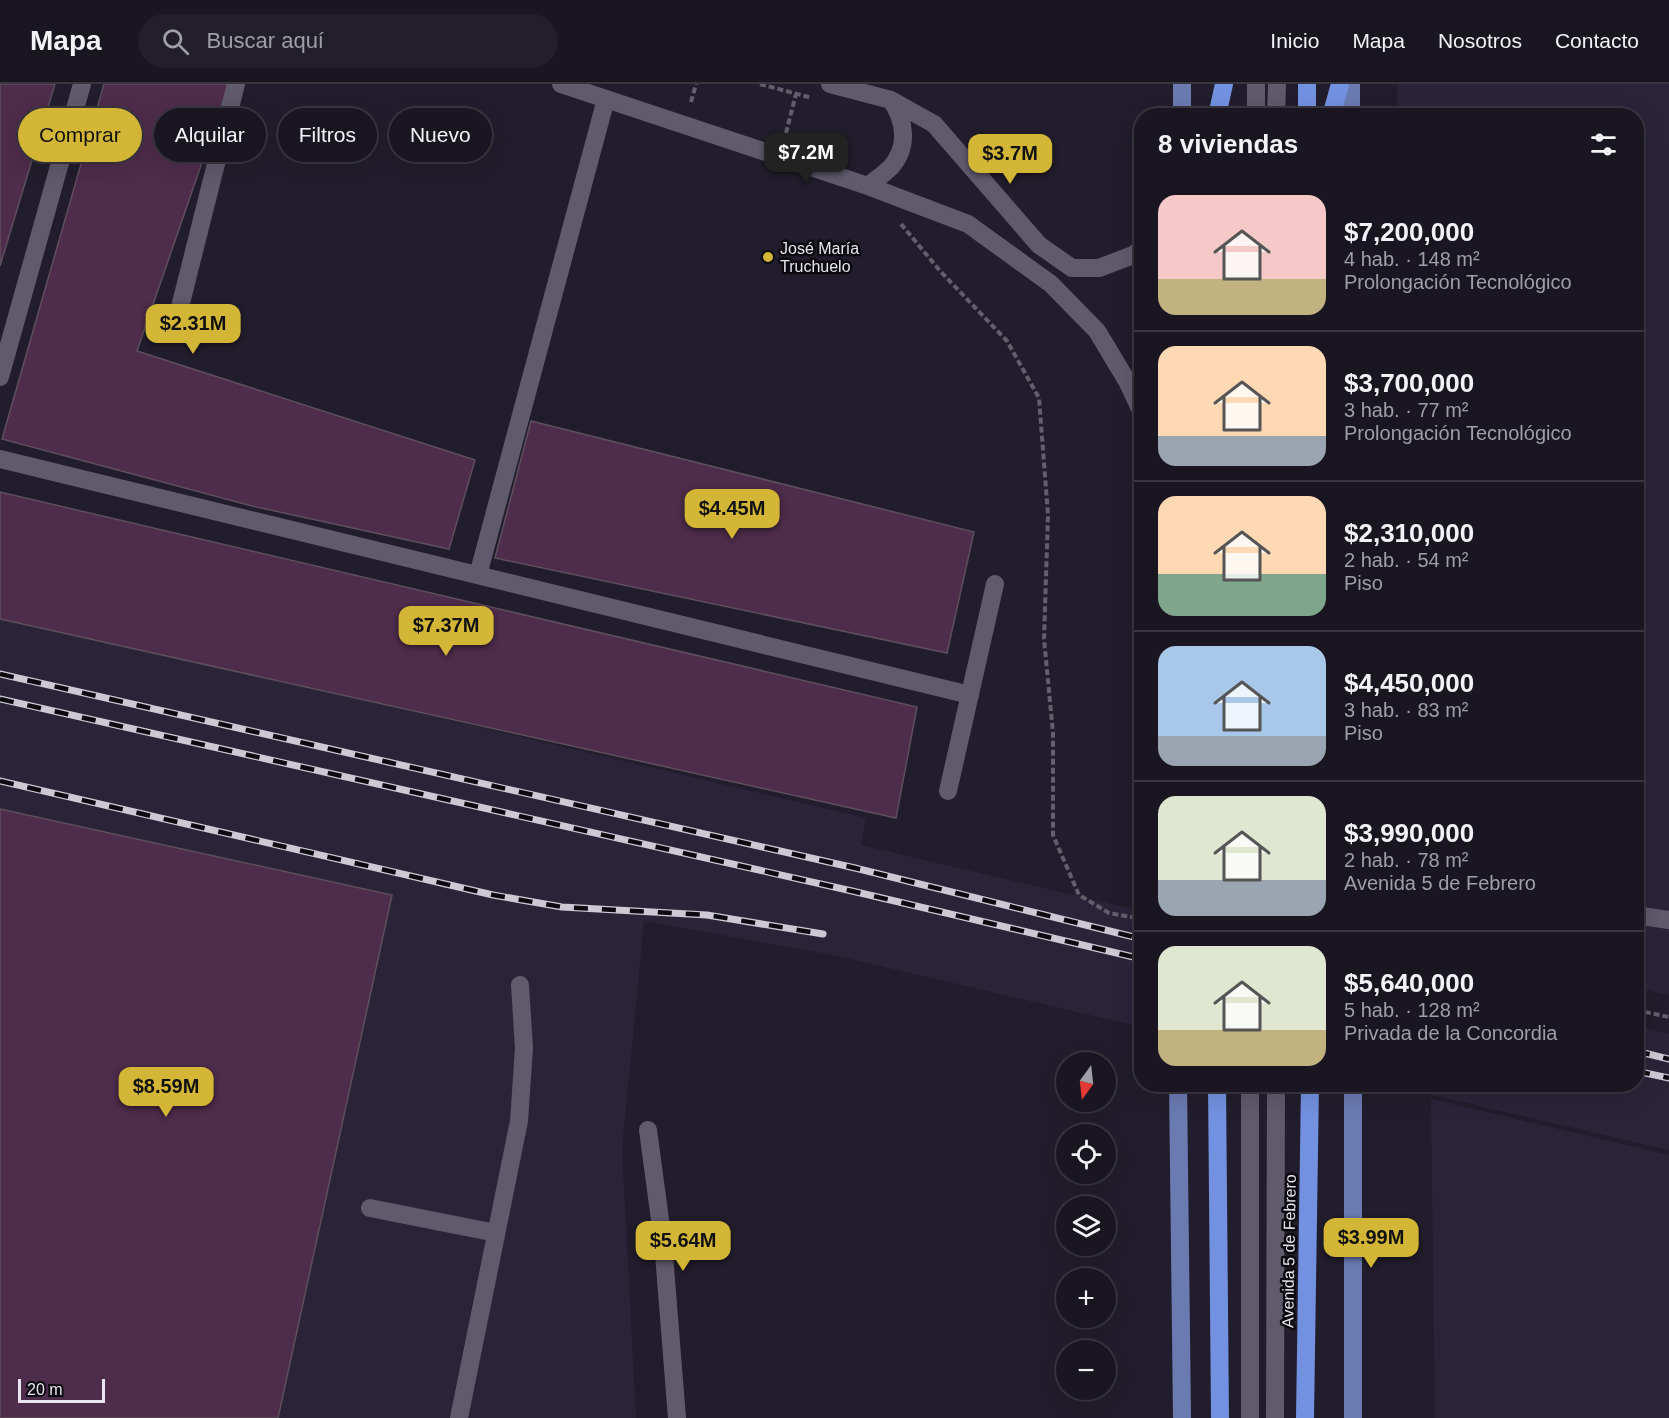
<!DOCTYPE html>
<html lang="es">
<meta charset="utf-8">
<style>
:root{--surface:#1a1621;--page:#231f2a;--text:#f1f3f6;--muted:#9f9fa5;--line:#38353f;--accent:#d3b635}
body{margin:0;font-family:Arial,sans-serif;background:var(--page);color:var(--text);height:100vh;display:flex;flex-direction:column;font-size:22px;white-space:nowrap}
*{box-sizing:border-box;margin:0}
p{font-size:20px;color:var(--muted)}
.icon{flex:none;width:33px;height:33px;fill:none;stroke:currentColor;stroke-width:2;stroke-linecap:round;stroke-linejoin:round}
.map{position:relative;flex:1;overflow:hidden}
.drawer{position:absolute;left:1134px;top:24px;width:510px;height:984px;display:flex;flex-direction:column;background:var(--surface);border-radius:24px;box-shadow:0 6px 24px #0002,0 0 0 2px var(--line)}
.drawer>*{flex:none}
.banner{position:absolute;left:18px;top:24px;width:570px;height:54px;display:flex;gap:12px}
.needle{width:39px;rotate:195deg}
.fabs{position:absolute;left:1056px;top:968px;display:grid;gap:12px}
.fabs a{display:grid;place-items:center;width:60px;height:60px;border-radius:50%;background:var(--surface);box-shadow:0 6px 24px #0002,0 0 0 2px var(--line);font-size:30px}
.scale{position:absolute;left:18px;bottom:15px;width:87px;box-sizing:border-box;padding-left:6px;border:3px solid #e8e5f0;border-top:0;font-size:16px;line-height:21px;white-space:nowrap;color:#e8e5f0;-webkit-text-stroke:4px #0b090f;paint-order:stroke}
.price{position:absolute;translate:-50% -51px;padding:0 14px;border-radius:12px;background:var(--accent);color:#111;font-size:20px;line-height:39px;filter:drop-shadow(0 2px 3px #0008)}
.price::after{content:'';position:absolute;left:50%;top:36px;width:18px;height:14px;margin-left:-9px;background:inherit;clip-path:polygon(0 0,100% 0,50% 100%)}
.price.active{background:#222;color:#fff}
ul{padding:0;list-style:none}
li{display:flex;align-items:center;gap:18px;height:150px;padding:0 24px}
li+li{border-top:2px solid var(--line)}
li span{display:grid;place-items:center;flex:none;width:168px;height:120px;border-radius:18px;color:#555}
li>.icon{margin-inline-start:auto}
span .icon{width:72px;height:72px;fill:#fffc;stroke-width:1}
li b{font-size:26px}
h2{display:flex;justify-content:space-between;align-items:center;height:72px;padding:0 24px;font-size:26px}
.chip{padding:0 21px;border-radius:27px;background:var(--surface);box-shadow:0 6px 24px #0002,0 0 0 2px var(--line);font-size:21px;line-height:54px}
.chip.active{background:var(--accent);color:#111}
header{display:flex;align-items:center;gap:36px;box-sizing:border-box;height:84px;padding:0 30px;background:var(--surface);border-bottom:2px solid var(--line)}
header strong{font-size:28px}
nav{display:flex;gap:33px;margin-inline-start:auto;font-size:21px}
.search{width:420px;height:54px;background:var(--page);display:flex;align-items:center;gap:15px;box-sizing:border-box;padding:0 21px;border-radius:33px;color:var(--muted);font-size:22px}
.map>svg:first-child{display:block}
.built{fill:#2b2439}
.building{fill:#4e2c4b;stroke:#5e4f5c;stroke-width:1.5}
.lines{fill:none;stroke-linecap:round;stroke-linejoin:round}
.path{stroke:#625e6b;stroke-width:4;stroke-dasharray:6 3;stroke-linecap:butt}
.minor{stroke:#5f5a6c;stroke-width:18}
.major{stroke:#6a7bb2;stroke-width:18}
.highway{stroke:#7291e0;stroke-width:18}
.rail-casing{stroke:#ccc9d4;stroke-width:7}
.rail{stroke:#0b090f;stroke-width:4.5;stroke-dasharray:14;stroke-linecap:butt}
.poi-dot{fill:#d3b635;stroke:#0b090f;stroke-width:2}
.labels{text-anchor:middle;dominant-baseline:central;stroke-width:5;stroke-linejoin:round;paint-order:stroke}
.poi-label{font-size:16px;fill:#e8e5f0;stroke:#0b090f;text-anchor:start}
.street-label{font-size:16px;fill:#e8e5f0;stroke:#0b090f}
</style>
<header>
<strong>Mapa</strong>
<div class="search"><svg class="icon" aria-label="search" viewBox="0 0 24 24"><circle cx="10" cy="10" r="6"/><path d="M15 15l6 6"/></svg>Buscar aquí</div>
<nav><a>Inicio</a><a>Mapa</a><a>Nosotros</a><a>Contacto</a></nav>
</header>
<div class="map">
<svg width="1669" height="1334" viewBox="0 0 1669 1334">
<rect width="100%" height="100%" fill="#221d2c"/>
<path class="built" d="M1397,0H1669V911L1636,904V32L1398,31Z
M0,530L866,734L861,761L1141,827V943L838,872L644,837L622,1065L636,1334H0Z
M1637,942L1669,950V1066L1390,1001L1636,1000Z
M1431,1015L1669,1071V1334H1435Z"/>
<path class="building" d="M0,0H55L0,182Z
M104,0H229L137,267L475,376L449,465L252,422L2,355Z
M531,337L974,448L947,569L495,474Z
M0,408L917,623L896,734L0,535Z
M0,725L392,811L278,1334H0Z"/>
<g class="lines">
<path class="path" d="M760,0L812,14
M691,18L696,0
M786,49L796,10
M901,140L941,188L1007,257L1039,314L1048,431L1044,555L1053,649V751L1079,811L1109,829L1142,835
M1636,926L1669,933"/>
<path class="minor" d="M561,0L868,102L968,140L1051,200L1097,247L1127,297L1142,329
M830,0L891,16L934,40L1039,161L1072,184H1099L1133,171L1142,164
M1256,32V0
M1276,32L1277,0
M868,102C875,96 884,90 891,83C909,63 905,36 891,16
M175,243L236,0
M0,293L82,0
M0,375L970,611
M478,491L606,15
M948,707L995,500
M1636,831L1669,836
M1250,1000V1334
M648,1046L663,1158L677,1334
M370,1124L496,1149
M459,1334L519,1037L524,964L520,901
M1275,1334L1276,1000"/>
<path class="major" d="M1351,0V32
M1182,32V0
M1178,1000L1182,1334
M1353,1334V1000"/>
<path class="highway" d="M1307,0V32
M1217,32L1224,0
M1331,32L1340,0
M1217,1000L1220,1334
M1305,1334L1310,1000"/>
<defs>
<path id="rail" d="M0,590L855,784L1142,855
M0,615L852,807L1142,875
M0,697L493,811L562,823L707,831L823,850
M1636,967L1669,975
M1636,987L1669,994"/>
</defs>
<use href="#rail" class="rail-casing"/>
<use href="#rail" class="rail"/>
</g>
<circle class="poi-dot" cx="768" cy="173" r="6"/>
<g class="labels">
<g class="poi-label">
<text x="780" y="164">José María<tspan x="780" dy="18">Truchuelo</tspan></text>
</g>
<g class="street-label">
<text transform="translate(1289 1167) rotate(-89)">Avenida 5 de Febrero</text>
</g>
</g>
</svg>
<div class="fabs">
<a><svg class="needle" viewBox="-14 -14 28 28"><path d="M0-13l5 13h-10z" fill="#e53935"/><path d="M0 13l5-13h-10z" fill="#9f9fa5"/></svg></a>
<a><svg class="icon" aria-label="locate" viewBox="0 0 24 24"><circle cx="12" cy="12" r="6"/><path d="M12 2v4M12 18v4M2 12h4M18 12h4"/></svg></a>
<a><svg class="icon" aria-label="layers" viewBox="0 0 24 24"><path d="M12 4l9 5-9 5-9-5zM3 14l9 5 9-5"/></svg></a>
<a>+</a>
<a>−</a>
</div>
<div class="scale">20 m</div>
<b class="price active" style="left:806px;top:100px">$7.2M</b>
<b class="price" style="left:1010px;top:101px">$3.7M</b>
<b class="price" style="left:193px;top:271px">$2.31M</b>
<b class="price" style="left:732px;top:456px">$4.45M</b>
<b class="price" style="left:446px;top:573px">$7.37M</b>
<b class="price" style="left:166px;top:1034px">$8.59M</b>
<b class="price" style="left:1371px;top:1185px">$3.99M</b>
<b class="price" style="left:683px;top:1188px">$5.64M</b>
<div class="banner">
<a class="chip active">Comprar</a>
<a class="chip">Alquilar</a>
<a class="chip">Filtros</a>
<a class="chip">Nuevo</a>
</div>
<section class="drawer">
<h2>8 viviendas<svg class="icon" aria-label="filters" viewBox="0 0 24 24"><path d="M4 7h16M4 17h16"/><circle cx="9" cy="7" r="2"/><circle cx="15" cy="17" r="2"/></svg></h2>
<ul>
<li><span style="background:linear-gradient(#f6c9c9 70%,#c2b280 0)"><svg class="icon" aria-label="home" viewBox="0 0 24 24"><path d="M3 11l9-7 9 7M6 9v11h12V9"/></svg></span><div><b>$7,200,000</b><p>4 hab. · 148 m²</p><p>Prolongación Tecnológico</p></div></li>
<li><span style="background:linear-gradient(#ffd9b3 75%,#9aa5b1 0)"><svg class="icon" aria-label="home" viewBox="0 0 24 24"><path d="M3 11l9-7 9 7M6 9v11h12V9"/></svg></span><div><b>$3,700,000</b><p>3 hab. · 77 m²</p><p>Prolongación Tecnológico</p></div></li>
<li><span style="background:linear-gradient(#ffd9b3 65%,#7fa58c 0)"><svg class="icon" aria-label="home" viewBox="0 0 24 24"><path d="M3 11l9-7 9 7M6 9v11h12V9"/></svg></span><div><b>$2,310,000</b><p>2 hab. · 54 m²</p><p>Piso</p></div></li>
<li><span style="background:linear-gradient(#a9c7e8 75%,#9aa5b1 0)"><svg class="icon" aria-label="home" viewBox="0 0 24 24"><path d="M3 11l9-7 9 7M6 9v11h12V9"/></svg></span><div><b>$4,450,000</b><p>3 hab. · 83 m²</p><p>Piso</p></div></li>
<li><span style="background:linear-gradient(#dfe7d0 70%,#9aa5b1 0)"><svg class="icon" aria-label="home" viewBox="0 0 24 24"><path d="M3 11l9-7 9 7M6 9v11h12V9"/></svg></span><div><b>$3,990,000</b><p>2 hab. · 78 m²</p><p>Avenida 5 de Febrero</p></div></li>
<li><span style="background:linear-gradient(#dfe7d0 70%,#c2b280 0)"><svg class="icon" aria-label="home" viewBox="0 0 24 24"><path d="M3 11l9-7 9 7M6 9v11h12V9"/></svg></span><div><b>$5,640,000</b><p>5 hab. · 128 m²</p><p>Privada de la Concordia</p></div></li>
</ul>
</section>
</div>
